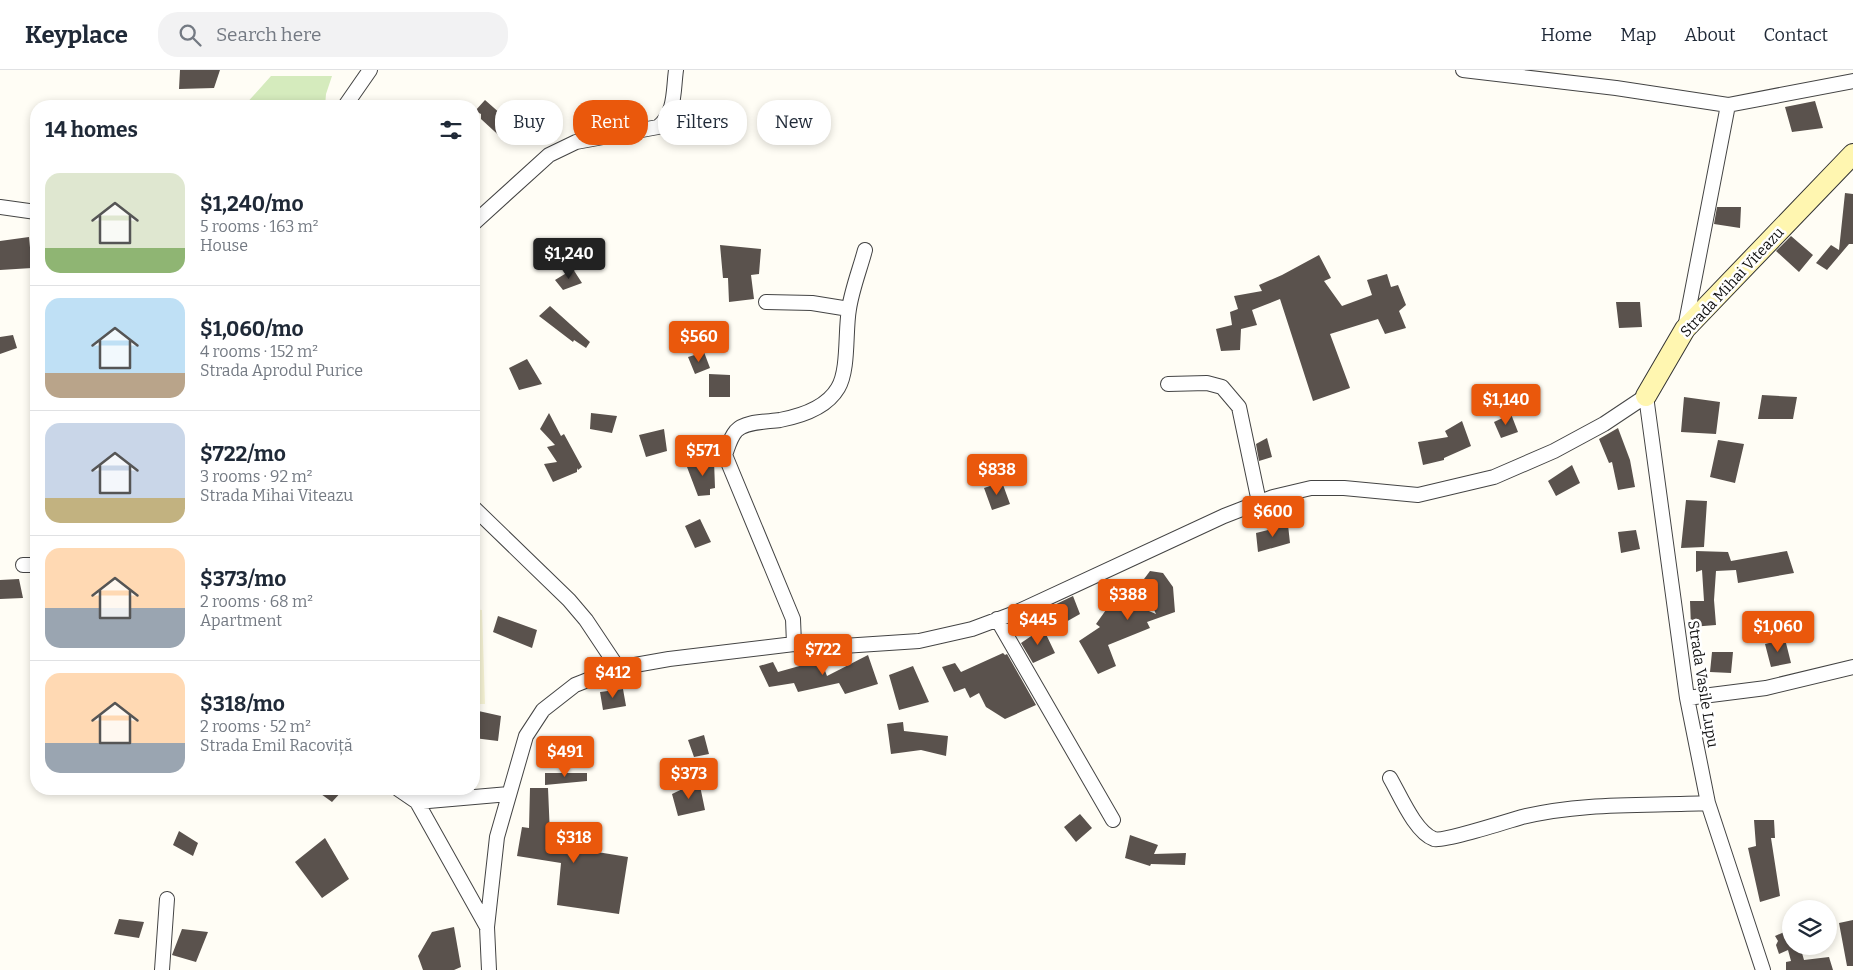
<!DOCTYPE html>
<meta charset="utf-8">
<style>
:root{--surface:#fff;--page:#f2f2f3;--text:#1f2937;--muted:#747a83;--line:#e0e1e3;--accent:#ea580c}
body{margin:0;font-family:Bitter,serif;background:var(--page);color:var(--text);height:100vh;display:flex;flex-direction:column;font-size:19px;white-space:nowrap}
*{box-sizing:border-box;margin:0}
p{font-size:16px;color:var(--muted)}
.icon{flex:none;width:28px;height:28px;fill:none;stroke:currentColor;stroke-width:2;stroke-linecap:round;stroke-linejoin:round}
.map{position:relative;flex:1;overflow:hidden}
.side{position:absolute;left:30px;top:30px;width:450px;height:695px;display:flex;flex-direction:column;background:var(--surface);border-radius:20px;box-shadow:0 2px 8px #0003}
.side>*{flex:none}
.hud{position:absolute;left:495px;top:30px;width:475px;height:45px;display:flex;gap:10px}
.buttons{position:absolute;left:1782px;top:830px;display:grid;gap:10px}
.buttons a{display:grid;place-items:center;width:55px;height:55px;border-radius:50%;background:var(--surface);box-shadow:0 2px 8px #0003;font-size:25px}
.price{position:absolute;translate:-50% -42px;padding:0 11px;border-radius:5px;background:var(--accent);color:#fff;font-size:16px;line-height:32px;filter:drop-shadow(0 1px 2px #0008)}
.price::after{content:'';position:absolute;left:50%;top:30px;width:15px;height:11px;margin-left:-8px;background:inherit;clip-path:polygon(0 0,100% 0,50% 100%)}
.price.selected{background:#222;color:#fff}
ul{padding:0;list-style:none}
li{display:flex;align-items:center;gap:15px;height:125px;padding:0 15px}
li+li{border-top:1px solid var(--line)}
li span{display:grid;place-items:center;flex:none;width:140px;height:100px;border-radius:15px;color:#555}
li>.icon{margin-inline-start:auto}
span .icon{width:60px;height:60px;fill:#fffc;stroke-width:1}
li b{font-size:21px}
h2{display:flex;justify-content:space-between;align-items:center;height:60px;padding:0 15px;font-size:21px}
.tag{padding:0 18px;border-radius:20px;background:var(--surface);box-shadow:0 2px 8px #0003;font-size:18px;line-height:45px}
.tag.selected{background:var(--accent);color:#fff}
header{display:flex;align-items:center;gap:30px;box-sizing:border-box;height:70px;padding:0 25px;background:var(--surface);border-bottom:1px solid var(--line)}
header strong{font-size:24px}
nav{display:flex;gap:28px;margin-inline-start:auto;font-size:18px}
.search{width:350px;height:45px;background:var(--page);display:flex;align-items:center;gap:12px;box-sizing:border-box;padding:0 18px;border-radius:20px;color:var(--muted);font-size:19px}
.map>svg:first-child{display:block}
.farmland{fill:#f6f3d4}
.green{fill:#d5ebbd}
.building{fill:#5a524d}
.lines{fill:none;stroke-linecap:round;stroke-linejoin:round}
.street-casing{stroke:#444;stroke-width:16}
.secondary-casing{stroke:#333;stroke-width:22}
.street{stroke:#fff;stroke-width:14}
.secondary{stroke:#fff6b0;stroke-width:20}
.labels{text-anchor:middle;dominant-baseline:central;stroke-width:5;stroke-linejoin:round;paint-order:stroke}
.street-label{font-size:15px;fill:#111;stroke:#fff}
</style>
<header>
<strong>Keyplace</strong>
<div class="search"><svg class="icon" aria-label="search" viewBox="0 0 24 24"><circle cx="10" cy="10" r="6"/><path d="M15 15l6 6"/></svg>Search here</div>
<nav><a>Home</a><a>Map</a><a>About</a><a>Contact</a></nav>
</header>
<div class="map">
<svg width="1853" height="900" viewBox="0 0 1853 900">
<rect width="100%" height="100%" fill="#fffdf5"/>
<path class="farmland" d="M474,539L482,540L485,634H474Z"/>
<path class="green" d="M271,6H332L326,24L325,36H244Z"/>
<path class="building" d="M180,0H220L214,18L179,19Z
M485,30L517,58L506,72L481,49V44L475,41Z
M1815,31L1823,58L1792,62L1785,37Z
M1845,123L1853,124V174H1849L1827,200L1816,193L1831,175L1839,180Z
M1717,137H1741L1740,158L1714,154Z
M1791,166L1813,185L1799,202L1776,181Z
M29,167L32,198L0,200V171Z
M720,175L761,179L759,204L751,205L754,229L729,232L728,208H723Z
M1319,185L1331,208L1324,211L1342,236L1372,225L1367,210L1387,204L1391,217L1398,215L1406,235L1399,241L1406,258L1385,264L1378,249L1330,264L1350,318L1313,331L1280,229L1252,240L1257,255L1241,259L1240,280L1221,281L1216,259L1232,255L1230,242L1238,239L1234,226L1262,221L1259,215L1282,205Z
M573,199L582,213L563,220L555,210Z
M1616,232H1640L1642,257L1619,258Z
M550,236L590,272L586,278L574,270L573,272L539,246Z
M13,265L17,278L0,284V267Z
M704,282L710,298L695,304L688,287Z
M527,289L542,314L519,320L509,298Z
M709,304L730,305V327H709Z
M1762,325L1797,327L1793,349H1758Z
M1684,327L1720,332L1716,364L1681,362Z
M549,343L561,366L564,364L582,397L578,400L577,398V402L553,412L544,394L557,392L547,377L555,375L540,359Z
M591,343L617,346L612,363L590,359Z
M1511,344L1518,362L1501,368L1494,352Z
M1462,351L1471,376L1444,388V390L1423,395L1418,372L1448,367L1445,361Z
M1618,358L1630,390L1635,417L1618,420L1612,392L1609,393L1599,369Z
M664,359L667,381L646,387L639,365Z
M1267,368L1272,387L1259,391L1256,374Z
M1718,370L1744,374L1735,413L1710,407Z
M714,390L715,418L710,419V425L698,426L687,397Z
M1572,395L1580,413L1556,426L1548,411Z
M1002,412L1010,434L992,440L984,418Z
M1686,430L1707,431L1704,477L1681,478Z
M700,449L711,472L695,478L685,456Z
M1288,455L1290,473L1258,482L1256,463Z
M1636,460L1640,479L1621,483L1618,462Z
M1696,481L1728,482L1731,491L1787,481L1794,503L1738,513L1736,500L1716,501L1714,530L1716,555L1691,557L1690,531H1704L1702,500L1696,502Z
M1150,501L1163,503L1173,517L1175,542L1147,552L1150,558L1108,575L1116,596L1098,604L1079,571L1100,557L1096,554L1113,530H1123L1156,544L1141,513Z
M19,509L23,528L0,529V510Z
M1073,526L1080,544L1057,557L1048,538Z
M498,546L537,560L532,578L493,562Z
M1043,558L1055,583L1033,593L1021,573Z
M1785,569L1791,593L1771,597L1765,574Z
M1712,582H1733L1731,603L1710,602Z
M1003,583L1005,585L1007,584L1036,635L1005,649L986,637L979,623L970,628L965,618L954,622L942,597L955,593L961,602Z
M868,585L878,614L845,624L839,613L798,622L794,613L769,617L759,596L773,592L778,602L821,590L827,606Z
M913,596L929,632L899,640L889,605Z
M623,619L626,636L603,640L600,622Z
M474,640L501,646L498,671L474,668Z
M903,652L904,661L948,666L946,686L921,680L891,684L887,654Z
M704,665L709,684L694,687L688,670Z
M545,703H587V711L545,715Z
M699,711L705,740L678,746L672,724Z
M530,718H548L550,765L548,774L628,787L619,844L557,835L561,793L517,786L522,757L529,758Z
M314,719H344L332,732Z
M1080,744L1092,758L1076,772L1064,757Z
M1754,750H1774L1775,768H1771L1780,826L1760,832L1748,778L1756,776Z
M179,761L198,773L193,786L173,775Z
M1130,765L1158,775L1154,784L1186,783L1185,795L1151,794L1150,796L1125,788Z
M325,768L349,809L322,828L295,792Z
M119,849L144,852L139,868L114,864Z
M1853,850V896H1847L1839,853Z
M454,857L461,897L454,900H423L418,886L432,862Z
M182,859L208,862L196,892L172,885Z
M1791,859V876H1800L1804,890L1829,887L1833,900H1786V892L1791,891L1788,880L1779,884L1776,875L1778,871L1775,866Z"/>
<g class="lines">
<defs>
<path id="street" d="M1463,0L1616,18L1728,35L1853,11
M345,36L370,0
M0,137L36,142
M474,153L549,85L576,72L658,57C676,42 673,21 676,0
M766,232L812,233L849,239
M1685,258L1728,35
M1168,314L1207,313L1222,317L1239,337L1259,432
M474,438L569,530L586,550L618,598
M23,495H36
M997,549L1113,750
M794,574L793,549L725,385C728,377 730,368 736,361C745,351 767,352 780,350C801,346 827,337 838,318C849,300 845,261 849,239C852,219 860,199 865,180
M1687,628L1766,618L1853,597
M1390,708C1400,725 1415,762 1434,769C1443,772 1508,751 1522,747C1583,732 1646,736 1708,733
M398,719L417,732L487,857
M417,732L509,724
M162,900L167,829
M489,900L487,857L497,767L526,666L543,640L575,615L618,598L669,589L794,574L843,576L919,571L972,559L1015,543L1224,446L1273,427L1311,418H1344L1418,425L1494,407L1554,381L1604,354L1646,326L1687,628L1708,733L1763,900"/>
<path id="secondary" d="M1646,326L1685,259L1853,84"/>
</defs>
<use href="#street" class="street-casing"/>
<use href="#secondary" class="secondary-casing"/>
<use href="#street" class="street"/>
<use href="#secondary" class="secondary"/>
</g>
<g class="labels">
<g class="street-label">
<text transform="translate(1732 212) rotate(-47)">Strada Mihai Viteazu</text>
<text transform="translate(1703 614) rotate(81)">Strada Vasile Lupu</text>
</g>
</g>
</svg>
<div class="buttons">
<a><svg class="icon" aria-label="layers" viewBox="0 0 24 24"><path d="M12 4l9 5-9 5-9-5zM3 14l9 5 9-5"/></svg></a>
</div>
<b class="price selected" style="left:569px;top:210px">$1,240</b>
<b class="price" style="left:699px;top:293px">$560</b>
<b class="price" style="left:1506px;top:356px">$1,140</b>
<b class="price" style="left:703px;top:407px">$571</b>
<b class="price" style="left:997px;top:426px">$838</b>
<b class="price" style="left:1273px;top:468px">$600</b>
<b class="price" style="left:1128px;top:551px">$388</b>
<b class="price" style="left:1038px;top:576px">$445</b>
<b class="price" style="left:1778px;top:583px">$1,060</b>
<b class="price" style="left:823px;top:606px">$722</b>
<b class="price" style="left:613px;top:629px">$412</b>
<b class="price" style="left:565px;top:708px">$491</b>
<b class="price" style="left:689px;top:730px">$373</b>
<b class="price" style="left:574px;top:794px">$318</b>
<div class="hud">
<a class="tag">Buy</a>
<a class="tag selected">Rent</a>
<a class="tag">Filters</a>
<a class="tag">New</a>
</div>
<section class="side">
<h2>14 homes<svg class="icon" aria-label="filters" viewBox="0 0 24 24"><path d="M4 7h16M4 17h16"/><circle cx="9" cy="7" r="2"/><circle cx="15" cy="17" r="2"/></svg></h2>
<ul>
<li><span style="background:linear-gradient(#dfe7d0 75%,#8fb573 0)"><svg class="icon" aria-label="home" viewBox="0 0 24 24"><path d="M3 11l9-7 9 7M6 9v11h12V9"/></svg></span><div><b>$1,240/mo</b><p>5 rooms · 163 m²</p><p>House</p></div></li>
<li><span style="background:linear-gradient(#bfe0f5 75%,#b9a48a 0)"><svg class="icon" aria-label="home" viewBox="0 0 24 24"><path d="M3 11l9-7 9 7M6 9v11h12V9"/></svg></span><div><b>$1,060/mo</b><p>4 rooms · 152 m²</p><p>Strada Aprodul Purice</p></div></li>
<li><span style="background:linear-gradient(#c9d6e8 75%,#c2b280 0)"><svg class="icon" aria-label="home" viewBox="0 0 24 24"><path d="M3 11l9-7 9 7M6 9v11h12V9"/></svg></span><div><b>$722/mo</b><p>3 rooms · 92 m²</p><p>Strada Mihai Viteazu</p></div></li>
<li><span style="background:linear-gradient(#ffd9b3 60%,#9aa5b1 0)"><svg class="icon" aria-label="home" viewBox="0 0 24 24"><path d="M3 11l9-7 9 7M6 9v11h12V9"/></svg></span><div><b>$373/mo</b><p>2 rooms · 68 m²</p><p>Apartment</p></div></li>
<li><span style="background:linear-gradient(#ffd9b3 70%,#9aa5b1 0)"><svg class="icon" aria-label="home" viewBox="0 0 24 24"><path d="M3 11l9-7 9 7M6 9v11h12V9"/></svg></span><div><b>$318/mo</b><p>2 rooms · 52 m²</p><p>Strada Emil Racoviță</p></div></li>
</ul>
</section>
</div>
